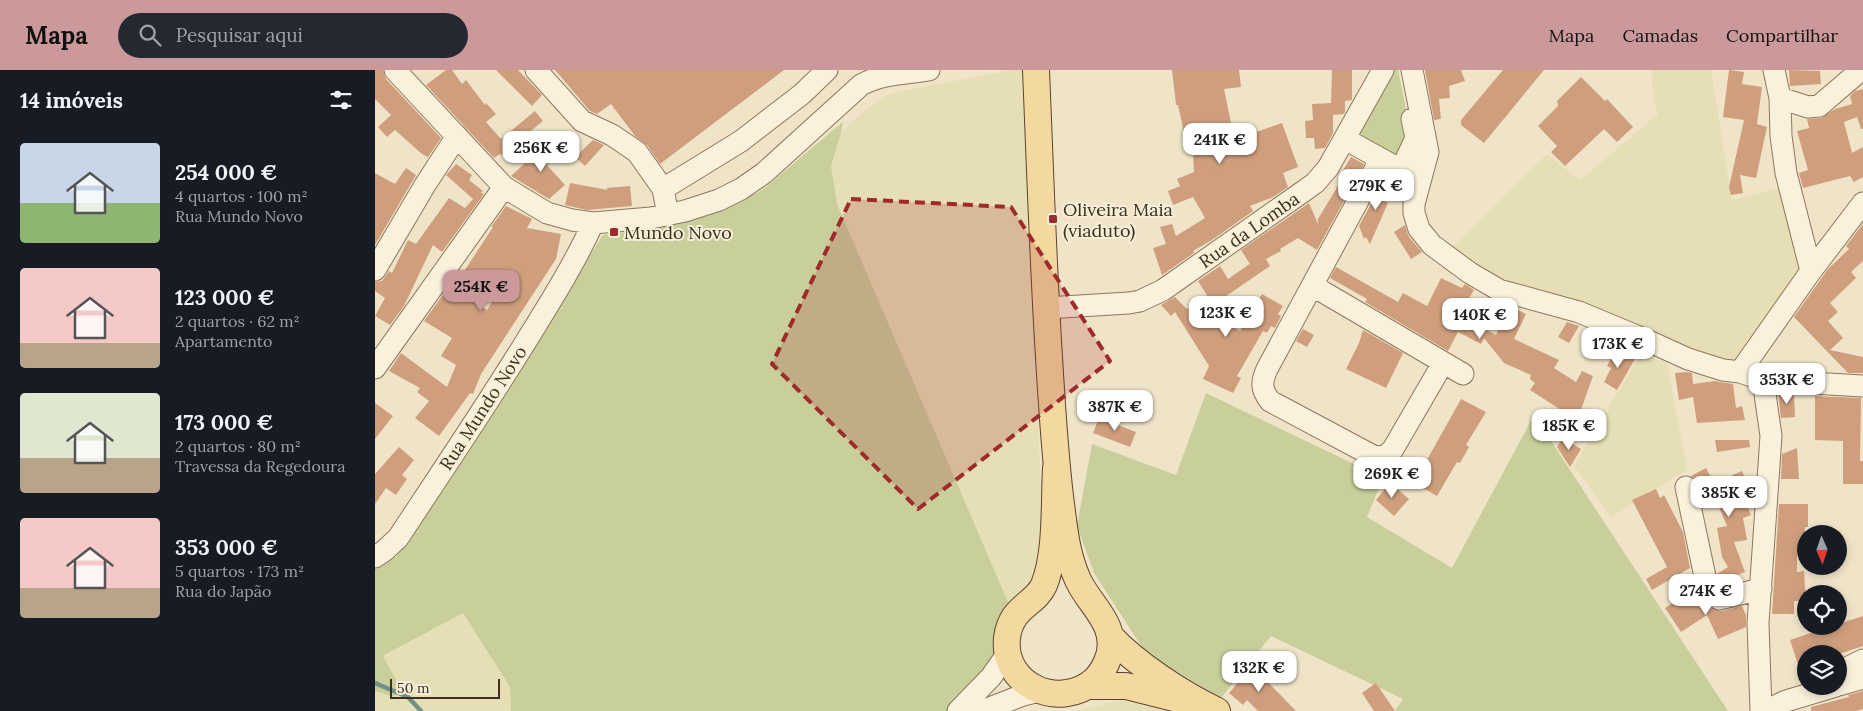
<!DOCTYPE html>
<html lang="pt">
<meta charset="utf-8">
<style>
:root{--surface:#171b24;--page:#242831;--text:#f1f3f6;--muted:#9ea1a6;--accent:#cc999b}
body{margin:0;font-family:Lora,serif;background:var(--page);color:var(--text);height:100vh;display:flex;flex-direction:column;font-size:19px;white-space:nowrap}
*{box-sizing:border-box;margin:0}
p{font-size:16px;color:var(--muted)}
.icon{flex:none;width:28px;height:28px;fill:none;stroke:currentColor;stroke-width:2;stroke-linecap:round;stroke-linejoin:round}
.map{position:relative;flex:1;overflow:hidden}
.drawer{display:flex;flex-direction:column;background:var(--surface);width:375px}
.drawer>*{flex:none}
.needle{width:32px;rotate:178deg}
.tools{position:absolute;left:1422px;top:455px;display:grid;gap:10px}
.tools a{display:grid;place-items:center;width:50px;height:50px;border-radius:50%;background:var(--surface);box-shadow:0 2px 8px #0003;font-size:25px}
.scale{position:absolute;left:15px;bottom:12px;width:110px;box-sizing:border-box;padding-left:5px;border:2px solid #3d2e20;border-top:0;font-size:14px;line-height:18px;white-space:nowrap;color:#3d2e20;-webkit-text-stroke:4px #f7eed8;paint-order:stroke}
.price{position:absolute;translate:-50% -42px;padding:0 11px;border-radius:10px;background:#fff;color:#222;font-size:16px;line-height:32px;filter:drop-shadow(0 1px 2px #0008)}
.price::after{content:'';position:absolute;left:50%;top:30px;width:15px;height:11px;margin-left:-8px;background:inherit;clip-path:polygon(0 0,100% 0,50% 100%)}
.price.on{background:var(--accent);color:#111}
ul{padding:0;list-style:none}
li{display:flex;align-items:center;gap:15px;height:125px;padding:0 20px}
li span{display:grid;place-items:center;flex:none;width:140px;height:100px;border-radius:5px;color:#555}
li>.icon{margin-inline-start:auto}
span .icon{width:60px;height:60px;fill:#fffc;stroke-width:1}
li b{font-size:21px}
h2{display:flex;justify-content:space-between;align-items:center;height:60px;padding:0 20px;font-size:21px}
header{display:flex;align-items:center;gap:30px;box-sizing:border-box;height:70px;padding:0 25px;background:var(--accent);color:#111}
header strong{font-size:24px}
nav{display:flex;gap:28px;margin-inline-start:auto;font-size:18px}
.search{width:350px;height:45px;background:var(--page);display:flex;align-items:center;gap:12px;box-sizing:border-box;padding:0 18px;border-radius:28px;color:var(--muted);font-size:19px}
main{display:flex;flex:1;min-height:0}
.map>svg:first-child{display:block}
.farmland{fill:#e6deb5}
.green{fill:#c9cf9b}
.lines{fill:none;stroke-linecap:round;stroke-linejoin:round}
.stream{stroke:#6f938a;stroke-width:4.5}
.building{fill:#cf9f7d;fill-rule:evenodd}
.minor-casing{stroke:#8d765c;stroke-width:23}
.major-casing{stroke:#5b4430;stroke-width:28}
.minor{stroke:#faf1dc;stroke-width:21}
.major{stroke:#f3d9a0;stroke-width:26}
.marked{fill:#9e2a2b;fill-opacity:0.2;stroke:#9e2a2b;stroke-width:4;stroke-dasharray:10 6;stroke-linejoin:round}
.poi-dot{fill:#9e2a2b;stroke:#f7eed8;stroke-width:2}
.labels{text-anchor:middle;dominant-baseline:central;stroke-width:4;stroke-linejoin:round;paint-order:stroke}
.poi-label{font-size:18px;fill:#3d2e20;stroke:#f7eed8;text-anchor:start}
.street-label{font-size:18px;fill:#3d2e20;stroke:#f7eed8}
</style>
<header>
<strong>Mapa</strong>
<div class="search"><svg class="icon" aria-label="search" viewBox="0 0 24 24"><circle cx="10" cy="10" r="6"/><path d="M15 15l6 6"/></svg>Pesquisar aqui</div>
<nav><a>Mapa</a><a>Camadas</a><a>Compartilhar</a></nav>
</header>
<main>
<section class="drawer">
<h2>14 imóveis<svg class="icon" aria-label="filters" viewBox="0 0 24 24"><path d="M4 7h16M4 17h16"/><circle cx="9" cy="7" r="2"/><circle cx="15" cy="17" r="2"/></svg></h2>
<ul>
<li><span style="background:linear-gradient(#c9d6e8 60%,#8fb573 0)"><svg class="icon" aria-label="home" viewBox="0 0 24 24"><path d="M3 11l9-7 9 7M6 9v11h12V9"/></svg></span><div><b>254 000 €</b><p>4 quartos · 100 m²</p><p>Rua Mundo Novo</p></div></li>
<li><span style="background:linear-gradient(#f6c9c9 75%,#b9a48a 0)"><svg class="icon" aria-label="home" viewBox="0 0 24 24"><path d="M3 11l9-7 9 7M6 9v11h12V9"/></svg></span><div><b>123 000 €</b><p>2 quartos · 62 m²</p><p>Apartamento</p></div></li>
<li><span style="background:linear-gradient(#dfe7d0 65%,#b9a48a 0)"><svg class="icon" aria-label="home" viewBox="0 0 24 24"><path d="M3 11l9-7 9 7M6 9v11h12V9"/></svg></span><div><b>173 000 €</b><p>2 quartos · 80 m²</p><p>Travessa da Regedoura</p></div></li>
<li><span style="background:linear-gradient(#f6c9c9 70%,#b9a48a 0)"><svg class="icon" aria-label="home" viewBox="0 0 24 24"><path d="M3 11l9-7 9 7M6 9v11h12V9"/></svg></span><div><b>353 000 €</b><p>5 quartos · 173 m²</p><p>Rua do Japão</p></div></li>
</ul>
</section>
<div class="map">
<svg width="1488" height="641" viewBox="0 0 1488 641">
<rect width="100%" height="100%" fill="#f0e4c8"/>
<path class="farmland" d="M637,0H648L669,492L663,510L636,539L462,134L456,96L466,63L487,43L516,23Z
M1276,0H1336L1357,131L1407,117L1428,201L1366,288L1351,295L1170,221L1128,214L1077,178L1172,84L1205,110L1283,44L1279,31Z
M1265,285L1292,292L1312,400L1236,447L1199,396Z
M88,543L135,617L136,641H0V621L19,627L8,587Z
M749,629L795,641H694L705,640Z"/>
<path class="green" d="M1013,0H1023L1037,68L1024,92L976,66Z
M468,52L466,63L456,96L462,134L636,539L616,600L573,641H136L135,617L88,543L8,586L26,619L19,627L0,621V498L22,486L228,165C285,158 336,151 385,121C395,115 403,106 412,99C431,83 449,67 468,52Z
M831,323L1008,408L992,447L1077,498L1159,345L1353,641H1020L1028,629L896,566L846,628L770,582L719,503L702,456L717,374L801,405Z"/>
<g class="lines">
<path class="stream" d="M0,613L33,627L46,641"/>
</g>
<path class="building" d="M0,0H8L11,9L66,68L53,87L47,84L20,60L12,67L3,57L16,45L0,29Z
M71,0H77L87,14L91,10L110,35L111,33L121,44L111,52L126,69L160,41L168,51L126,85L125,84L119,88L51,15Z
M121,0H143L167,25L157,36Z
M180,0H409L285,94L272,75L260,66L236,34L222,44L215,41Z
M797,0H864L866,17L849,19L856,53L839,57L841,89L856,81L881,72L878,63L907,53L923,97L908,103L913,117L898,127L875,136L878,141L837,170L818,181L819,183L787,205L778,178L791,174L785,157L797,154L801,166L830,148L818,127L798,135L793,121L805,116L802,109L819,102L817,61L809,63L803,35H801Z
M957,0H977V30L970,31V42L969,44L958,45V63L950,78L940,79L939,68H931L930,51L938,50L937,34L956,33Z
M1050,0H1086L1090,11L1074,16L1075,28L1064,29L1066,49L1059,50Z
M1128,0H1169L1109,73L1086,55V50Z
M1354,0L1369,2L1367,14L1387,17L1382,54L1392,57L1381,108L1365,105L1368,123L1356,125L1354,117L1369,50L1348,47Z
M1414,0L1445,1L1446,14L1415,16Z
M1206,7L1230,31L1232,29L1258,57L1242,72L1229,59L1190,96L1176,82L1182,76L1163,56L1183,36L1182,31Z
M1488,19V59H1486L1482,47L1469,52L1477,83L1488,77V107L1479,112L1475,106L1428,118L1424,103L1433,100L1422,61L1434,58L1432,49L1446,48L1460,39L1477,34L1475,26L1480,21Z
M218,70L229,75L210,96L200,87Z
M174,71L184,83L172,95L190,115L174,129L136,106Z
M976,87L989,94L942,180L923,168L905,179L906,181L891,189L895,196L838,235L823,211L845,196L853,209L873,195L875,194L866,180L934,133L943,154V149L967,109L964,107Z
M81,94L97,105L94,110L108,121L106,123L109,124L67,182L58,175L29,236L15,255L0,246L10,228L0,221V212L7,211L14,201L17,203L33,170L41,174L74,128L90,138L98,129L71,105Z
M31,98L41,105L0,175V103L20,114Z
M1011,106L1020,111L1009,131L1013,133L995,174L991,167L989,169L984,156Z
M195,113L233,120L231,118L255,116L257,136L212,140L190,135Z
M131,136L157,149L152,158L186,164L181,189L106,304L98,324L95,323L64,366L40,348L54,331L42,322L45,318L14,301L26,283L72,317L81,295L66,286L77,268L49,251L85,201L88,203L118,157H116ZM108,206L126,218L112,240L93,228Z
M1488,154V191L1476,202L1481,208L1455,233L1463,242L1453,251L1468,268L1455,280L1488,287V303H1473L1419,247L1453,199L1474,179L1471,176Z
M1030,155L1034,167L1047,182L1036,189L1019,162Z
M961,197L1023,232L1028,223L1052,236L1066,208L1087,218L1090,214L1099,220L1091,233L1094,235L1087,247L1121,265L1135,236L1151,244L1139,269L1184,290L1179,298L1201,312L1207,301L1218,306L1198,362L1178,355L1186,340L1155,320L1160,313L1155,309L1156,305L1129,293L1109,268L1106,274L1083,262L1073,281L990,232L992,229L955,208Z
M887,224L908,236L903,244L906,246L900,258L896,256L892,263L888,261L862,306L866,308L858,323L828,309L834,296L800,242L796,246L786,235L800,227L812,239L820,235L865,261Z
M1192,252L1204,256L1194,273L1183,267Z
M928,259L939,265L932,277L921,271Z
M988,260L1028,283L1011,318L971,299L984,273Z
M1240,281L1260,289L1242,320L1229,312L1236,298L1232,296Z
M1311,302L1317,303L1318,314L1340,311L1358,314L1361,338L1367,336L1370,350L1322,353L1318,327L1304,330L1300,303Z
M1403,323L1419,324L1420,347L1406,348Z
M1440,326L1486,328L1485,391H1488V414H1468V371L1440,370Z
M1086,329L1111,342L1091,375L1094,377L1085,393L1082,392L1062,426L1039,413Z
M0,333L18,346L0,369Z
M724,348L761,362L755,377L718,363Z
M1188,368L1206,379L1195,397L1182,377Z
M1340,370H1374L1375,377L1342,382Z
M24,377L39,390L27,405L32,409L21,425L11,418L0,434V404Z
M1422,378L1424,409H1406L1407,384Z
M1331,398L1339,413L1367,401L1375,420L1367,424L1376,445L1368,448L1372,470L1359,472L1370,502L1355,508L1357,513L1346,516L1342,504L1353,497L1347,487L1342,458L1352,456L1335,416L1325,421L1321,409L1316,406Z
M1015,413L1034,429L1019,446L1001,430Z
M1281,419L1285,428L1289,425L1308,462L1315,498L1277,520L1271,509L1292,497L1257,430Z
M1404,434H1433V457H1430L1429,477H1422V502L1429,501L1431,531H1419V544H1397Z
M1317,520L1332,545L1330,541L1335,538L1347,541L1367,536L1371,545V557L1343,569L1332,545L1306,562L1290,538Z
M1488,546V576L1464,584H1431V612L1429,613L1415,570L1457,556H1464V554Z
M878,595L892,606L890,609L921,641H883L872,630L868,635L854,623Z
M1001,613L1020,641H999L987,623Z
M1488,621V639L1481,641H1436V637L1474,627L1473,625Z"/>
<g class="lines">
<defs>
<path id="minor" d="M20,0L129,117L172,143L197,150L218,153L276,148L310,141L344,130L366,119L389,103L486,15C507,3 531,4 554,0
M161,0L207,51L237,65L262,82L288,119L293,145
M1037,0L1053,82L1039,134V143L1044,159L1057,175L1095,203L1124,220L1204,242L1269,269L1313,289L1348,300L1365,302L1388,310L1488,316
M1399,0L1405,28L1406,66L1411,103L1436,201
M1405,28L1433,37L1444,36L1486,0
M970,69L1026,100L1041,68L1037,49
M1005,90L892,299C886,313 886,319 895,331L1000,387L1011,386L1018,379L1068,293
M288,119L366,71L427,24L452,0
M0,200L50,115L82,66
M938,216L1088,304
M671,238L754,233L765,231L788,220L926,123L940,113L953,98L1008,0
M0,298L129,117
M1365,302L1436,201L1488,133
M1311,417L1332,516L1337,525L1344,529L1386,519
M0,487L9,481L23,468C66,403 109,339 150,273C174,234 199,195 218,153
M1464,602L1488,590
M1464,615L1488,608
M583,641L616,607L633,583
M607,641L648,625L664,621
M1386,641L1383,553L1396,366L1388,310
M1390,641L1411,631L1461,616"/>
<path id="major" d="M661,0C665,96 668,192 674,287C677,339 680,391 687,442C690,466 693,488 703,510C715,536 743,554 734,586C731,595 727,603 720,610C685,641 627,616 632,568C636,536 660,535 669,515C682,483 679,433 681,398
M735,566C762,595 806,623 842,641
M714,616H751L811,631"/>
</defs>
<use href="#minor" class="minor-casing"/>
<use href="#major" class="major-casing"/>
<use href="#minor" class="minor"/>
<use href="#major" class="major"/>
</g>
<path class="marked" d="M476,129L636,137L735,291L543,439L397,294Z"/>
<g class="poi-dot">
<rect x="673" y="144" width="10" height="10" rx="2.5"/>
<rect x="234" y="157" width="10" height="10" rx="2.5"/>
</g>
<g class="labels">
<g class="poi-label">
<text x="688" y="139">Oliveira Maia<tspan x="688" dy="21">(viaduto)</tspan></text>
<text x="249" y="162">Mundo Novo</text>
</g>
<g class="street-label">
<text transform="translate(874 160) rotate(-35)">Rua da Lomba</text>
<text transform="translate(108 338) rotate(-57)">Rua Mundo Novo</text>
</g>
</g>
</svg>
<div class="tools">
<a><svg class="needle" viewBox="-14 -14 28 28"><path d="M0-13l5 13h-10z" fill="#e53935"/><path d="M0 13l5-13h-10z" fill="#9ea1a6"/></svg></a>
<a><svg class="icon" aria-label="locate" viewBox="0 0 24 24"><circle cx="12" cy="12" r="6"/><path d="M12 2v4M12 18v4M2 12h4M18 12h4"/></svg></a>
<a><svg class="icon" aria-label="layers" viewBox="0 0 24 24"><path d="M12 4l9 5-9 5-9-5zM3 14l9 5 9-5"/></svg></a>
</div>
<div class="scale">50 m</div>
<b class="price" style="left:845px;top:95px">241K €</b>
<b class="price" style="left:166px;top:103px">256K €</b>
<b class="price" style="left:1001px;top:141px">279K €</b>
<b class="price on" style="left:106px;top:242px">254K €</b>
<b class="price" style="left:851px;top:268px">123K €</b>
<b class="price" style="left:1105px;top:270px">140K €</b>
<b class="price" style="left:1243px;top:299px">173K €</b>
<b class="price" style="left:1412px;top:335px">353K €</b>
<b class="price" style="left:740px;top:362px">387K €</b>
<b class="price" style="left:1194px;top:381px">185K €</b>
<b class="price" style="left:1017px;top:429px">269K €</b>
<b class="price" style="left:1354px;top:448px">385K €</b>
<b class="price" style="left:1331px;top:546px">274K €</b>
<b class="price" style="left:884px;top:623px">132K €</b>
</div>
</main>
